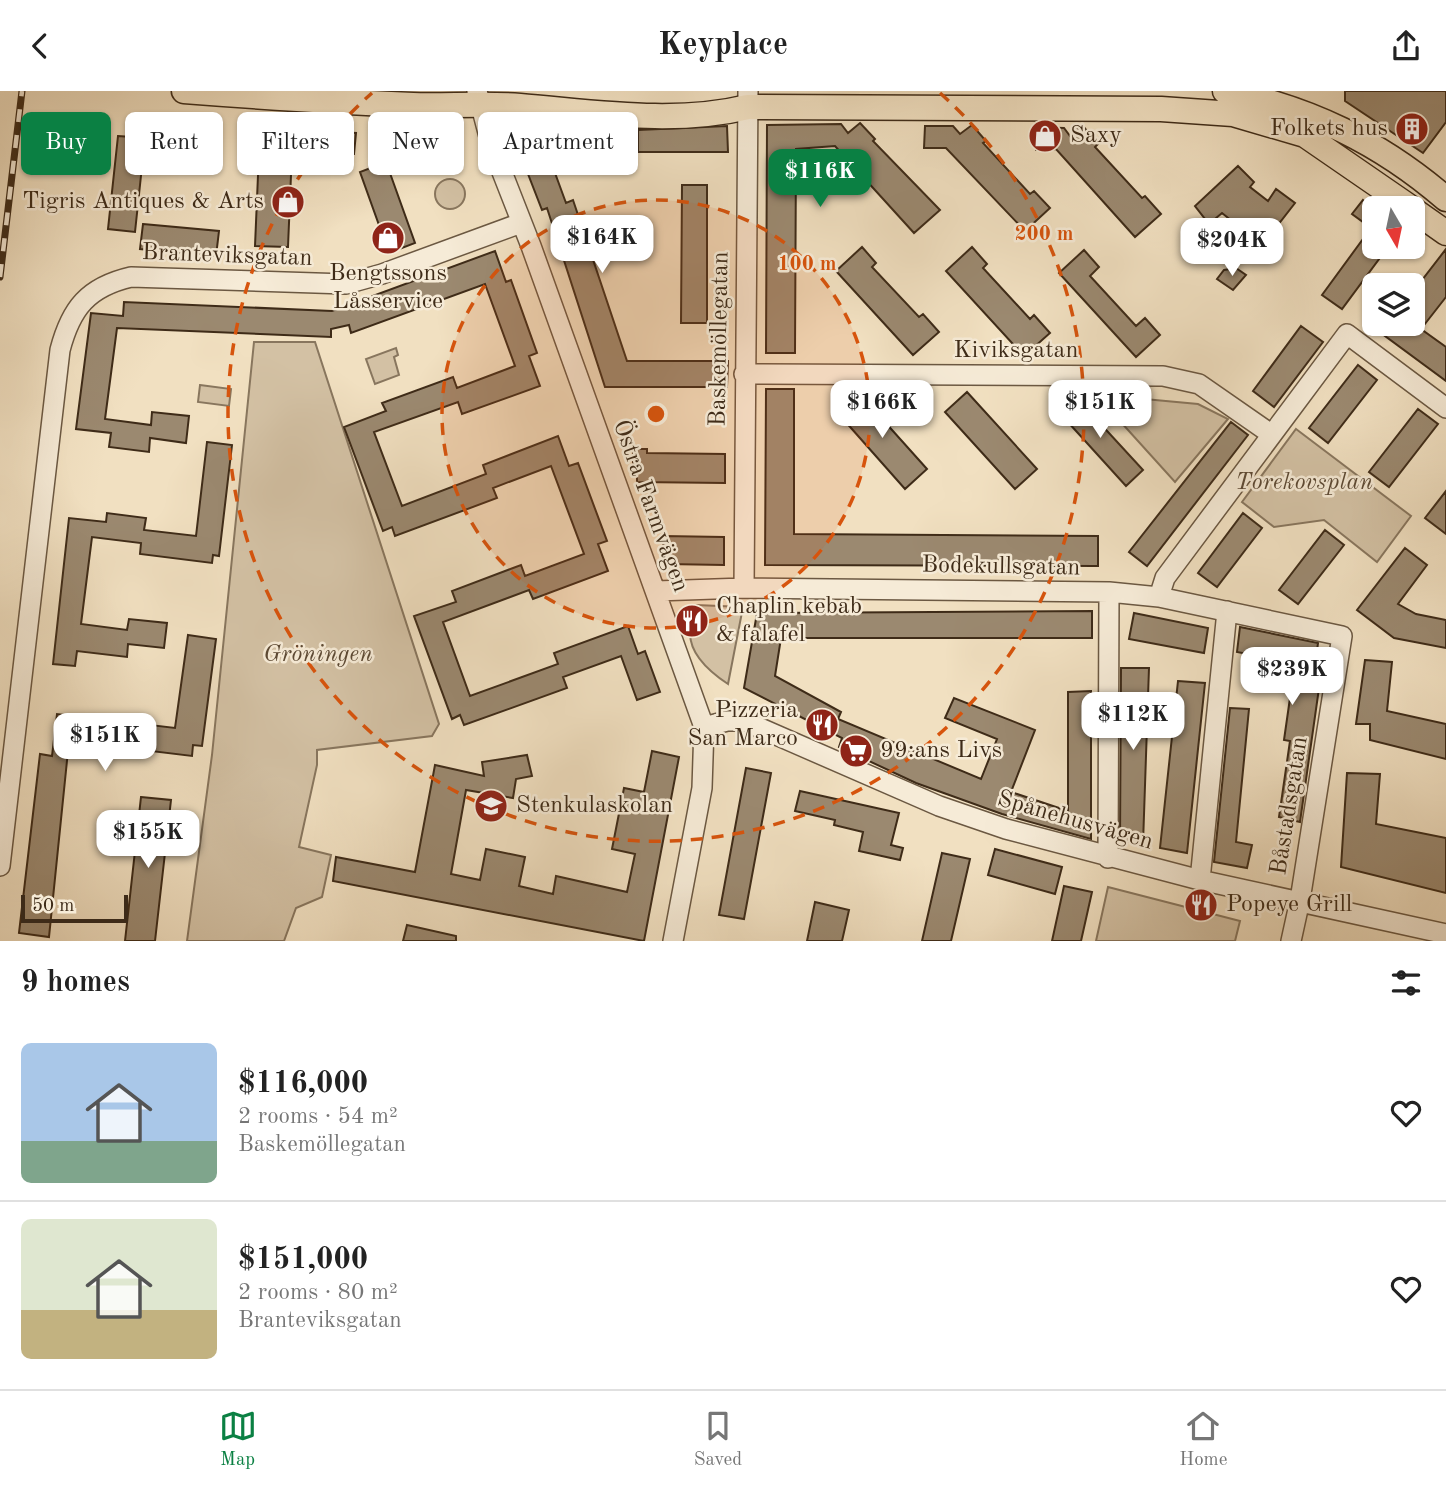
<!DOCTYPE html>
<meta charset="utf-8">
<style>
:root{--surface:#fff;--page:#f6f6f6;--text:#222;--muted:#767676;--line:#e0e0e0;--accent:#0b8043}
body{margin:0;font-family:"Old Standard TT",serif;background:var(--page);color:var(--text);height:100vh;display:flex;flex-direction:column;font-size:26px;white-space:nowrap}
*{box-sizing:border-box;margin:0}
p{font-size:23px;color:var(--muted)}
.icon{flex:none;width:38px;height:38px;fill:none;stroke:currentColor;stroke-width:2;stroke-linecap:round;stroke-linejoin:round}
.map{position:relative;height:850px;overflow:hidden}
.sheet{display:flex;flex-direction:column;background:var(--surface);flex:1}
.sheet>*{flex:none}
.guide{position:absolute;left:21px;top:21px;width:700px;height:63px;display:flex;gap:14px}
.needle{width:46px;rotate:171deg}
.controls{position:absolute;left:1362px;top:105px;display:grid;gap:14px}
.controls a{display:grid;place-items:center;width:63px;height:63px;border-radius:10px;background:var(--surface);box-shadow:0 2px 5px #0004;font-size:35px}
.scale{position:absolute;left:21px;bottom:18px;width:107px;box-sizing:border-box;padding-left:7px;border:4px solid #3e2b18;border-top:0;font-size:19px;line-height:24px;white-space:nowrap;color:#3e2b18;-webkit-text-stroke:5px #f6ebd7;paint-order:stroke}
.price{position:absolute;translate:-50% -60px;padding:0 16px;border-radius:14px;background:#fff;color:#222;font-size:23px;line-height:46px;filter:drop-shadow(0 2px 4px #0008)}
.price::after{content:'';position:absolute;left:50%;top:42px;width:21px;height:16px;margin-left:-10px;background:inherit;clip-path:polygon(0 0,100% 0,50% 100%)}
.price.selected{background:var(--accent);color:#fff}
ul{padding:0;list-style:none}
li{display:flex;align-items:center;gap:21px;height:175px;padding:0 21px}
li+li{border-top:2px solid var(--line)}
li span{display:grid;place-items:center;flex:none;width:196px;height:140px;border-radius:10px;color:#555}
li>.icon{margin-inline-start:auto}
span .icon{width:84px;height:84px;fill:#fffc;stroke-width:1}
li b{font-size:30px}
h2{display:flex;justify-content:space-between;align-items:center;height:84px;padding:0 21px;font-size:30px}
.pill{padding:0 24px;border-radius:10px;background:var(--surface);box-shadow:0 2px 5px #0004;font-size:24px;line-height:63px}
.pill.selected{background:var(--accent);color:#fff}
header{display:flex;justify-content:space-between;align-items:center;height:91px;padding:0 21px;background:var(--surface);font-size:32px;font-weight:700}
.menu{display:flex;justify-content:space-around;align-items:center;height:98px;border-top:2px solid var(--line);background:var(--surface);font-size:19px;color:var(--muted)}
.menu a{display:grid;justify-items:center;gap:4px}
.menu .selected{color:var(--accent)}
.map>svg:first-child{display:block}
.green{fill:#d3c1a4;stroke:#88765e;stroke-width:2}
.building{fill:#9b8970;stroke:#3e2b18;stroke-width:2}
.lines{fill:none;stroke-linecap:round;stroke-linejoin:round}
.minor-casing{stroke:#6b5842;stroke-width:22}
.major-casing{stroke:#3e2b18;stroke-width:27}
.minor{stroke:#f6ebd7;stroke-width:19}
.major{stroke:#f1e0c1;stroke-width:24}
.rail-casing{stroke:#3e2b18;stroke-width:7}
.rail{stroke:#f6ebd7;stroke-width:4.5;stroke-dasharray:13;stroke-linecap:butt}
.ring{fill:none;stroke:#d7540d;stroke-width:3.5;stroke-dasharray:12 9}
.labels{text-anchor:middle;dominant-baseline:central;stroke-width:5;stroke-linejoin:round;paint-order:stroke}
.poi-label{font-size:24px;fill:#3e2b18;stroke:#f6ebd7;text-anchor:start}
.street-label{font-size:24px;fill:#3e2b18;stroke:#f6ebd7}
.park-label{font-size:24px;font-style:italic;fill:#5c4934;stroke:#f6ebd7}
.centre{fill:#d7540d;stroke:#f6ebd7;stroke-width:3.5}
.ring-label{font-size:21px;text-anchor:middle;font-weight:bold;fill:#d7540d;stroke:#f6ebd7;stroke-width:5;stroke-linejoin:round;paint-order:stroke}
</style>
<header><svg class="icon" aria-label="back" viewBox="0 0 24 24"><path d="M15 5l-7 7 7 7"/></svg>Keyplace<svg class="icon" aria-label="share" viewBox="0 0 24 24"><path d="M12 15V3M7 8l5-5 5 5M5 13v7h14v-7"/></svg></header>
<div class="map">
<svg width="1446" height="850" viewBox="0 0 1446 850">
<rect width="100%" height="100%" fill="#f1e0c1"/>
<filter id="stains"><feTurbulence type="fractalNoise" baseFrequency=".00286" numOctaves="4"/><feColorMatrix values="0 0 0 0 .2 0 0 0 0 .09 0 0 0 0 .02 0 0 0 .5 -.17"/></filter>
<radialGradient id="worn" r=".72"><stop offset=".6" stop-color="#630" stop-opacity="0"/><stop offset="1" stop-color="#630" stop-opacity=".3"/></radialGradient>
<path class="green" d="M435 103a15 15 0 1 1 30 0a15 15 0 1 1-30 0Z
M254,251H315L439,633L432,645L317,659V674L299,756L331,764L322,806L296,817L284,850H187L212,664Z
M396,257L398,264L394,266L399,284L375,293L366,268Z
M200,294L231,298L229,315L198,311Z
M1112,305L1198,313L1228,328L1175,391L1100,308Z
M1296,338L1411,425L1377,471L1324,429L1274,436L1242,411Z
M696,514L743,516L728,593C710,581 685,561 691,535L698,536L700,525L695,523Z
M1108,796L1240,830L1235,850H1096Z"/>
<path class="building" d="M1345,0H1446V31L1423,62L1345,10Z
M860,32L875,48L873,50L940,119L914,142L835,55L796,58L795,262H766L767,34L841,33L848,42Z
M972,34L986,50L983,52L1030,103L1034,100L1050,117L1025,140L946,57H924L925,35H953L960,43Z
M1082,34L1098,53L1095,56L1142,107L1145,105L1161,123L1135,146L1056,58L1036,59V36L1064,37L1070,45Z
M727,35L728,61H638V39Z
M260,37L356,42L354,63L292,60L288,156L255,155Z
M536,44L608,45V72L551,71L566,112L573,109L627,270H728L727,296H605L547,117L542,119L523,70L535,65Z
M118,45L145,47L135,141L108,138Z
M386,71L415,152L389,162L360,81Z
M1238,75L1254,91L1250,96L1268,110L1276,98L1295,112L1260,157L1240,144L1243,139L1222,122L1209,133L1195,115Z
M682,94H707V232H681Z
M1363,109L1374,118V156H1388L1342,218L1322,204L1371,137L1352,123Z
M143,133L219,140L216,165L140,158Z
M862,156L876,172L872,176L919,226L923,223L939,241L913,264L836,180Z
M972,156L987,173L983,177L1030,228L1034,224L1050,242L1024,265L946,180Z
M1446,158V206L1421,238L1446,256V290L1381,242L1389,233H1412V202Z
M1084,159L1099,176L1090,185L1136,235L1145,227L1160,244L1136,266L1059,182Z
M495,160L506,191L511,189L537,262L529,265L540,295L462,323L458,311L374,341L402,415L486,383L483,374L558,345L569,375L578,372L607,450L598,453L608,480L533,508L529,499L443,531L470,605L558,573L554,562L628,535L638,563L645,560L660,601L637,609L621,565L563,586L567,597L464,634L460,624L452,628L414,525L456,511L452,500L521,474L525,485L584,463L551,375L493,397L497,407L395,445L392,436L383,440L344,336L386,320L382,312L453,286L457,297L515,275L485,193L351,242L349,234L331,238V246L117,237L105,328L151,334L152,321L189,325L186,352L150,347L149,361L109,356L111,342L76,338L91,222L123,225L124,211L332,220Z
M1236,177L1246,184L1233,199L1217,188L1224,179Z
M1301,235L1323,251L1274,316L1253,300Z
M1358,274L1377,289L1328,352L1309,337Z
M766,298H794V443L1098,445V475L765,474Z
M858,301L927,378L905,398L836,320Z
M967,301L1037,378L1015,398L945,321Z
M1074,304L1143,379L1126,395L1057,319Z
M1418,318L1438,333L1389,396L1369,381Z
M1231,331L1248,344L1147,475L1129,461Z
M207,351L232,354L219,465L213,464L212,472L140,463L141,452L92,446L81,533L127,539L129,528L167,532L164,557L128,553L127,566L77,560L75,575L53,573L69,427L106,431L107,422L146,427L144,439L196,445Z
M633,358H647V362L725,363V392L637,391V380L633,379Z
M1446,400V443L1425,427Z
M1243,422L1262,437L1217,496L1198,482Z
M1325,439L1344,454L1298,513L1279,499Z
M663,445L724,446V474L667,473L668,462H663Z
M1405,457L1427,474L1398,513L1416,523L1446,529V557L1394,547L1357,519Z
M1092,520V547H781L775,585L841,621L838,628L981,688L997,648L945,627L954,607L1035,639L1011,701L1068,720V601L1091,600V748L1002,723L916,692L839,656L842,647L744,597L757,522Z
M1134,522L1208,537L1204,562L1129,548Z
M1240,536L1318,552L1315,575L1322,576L1300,731L1279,726L1290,650L1284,649L1295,572L1237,561Z
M188,544L216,548L202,655L193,654L192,665L69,650L49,846L19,842L40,663L52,665L57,623L175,637Z
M1365,569L1392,571L1387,620L1446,633V668L1370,649V633H1356Z
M1121,577H1149L1143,753L1120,749Z
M1178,590L1205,592L1187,762L1160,757Z
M1230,617L1249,618L1236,751L1252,754L1247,777L1214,771Z
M652,660L679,666L644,850L333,790L336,766L415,781L435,674L484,685L482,671L527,664L532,685L516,688L513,707L466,699L451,783L480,789L486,758L525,766L519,795L553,803L556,785L627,801L635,763L612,758L624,697L644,701Z
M746,677L771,682L744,828L719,824Z
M1347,682L1380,683L1376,733L1446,747V802L1341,776Z
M800,700L899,722L891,754L903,757L900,769L859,760L863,741L834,734L835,729L795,720Z
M141,706L171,709L155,850H125Z
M995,758L1062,776L1055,803L988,784Z
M942,762L970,768L951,850H922Z
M1064,795L1092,801L1081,850H1052Z
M815,811L849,819L842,850H807Z
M407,834L456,845V850H403Z"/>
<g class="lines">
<defs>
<path id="minor" d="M477,0L491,53L531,155L704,636L702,697L673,850
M744,283L1163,285L1199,293L1271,343
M744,497L748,0
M656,500L744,497L1109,501L1159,506L1342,545L1300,809L1291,850
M1159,506L1165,487L1347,243L1446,317
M704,636L727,630H744L939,715L1006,738L1200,789L1446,843
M1108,767L1109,501
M0,775L60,259C71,217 88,196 131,186L346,193L382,183L521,132
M1200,789L1227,520"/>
<path id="major" d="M184,0C261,6 337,11 413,14C448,15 485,12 520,15C595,21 674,34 748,16L1161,18L1233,23L1305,44L1411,117
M1225,0C1309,17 1380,51 1446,108
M1412,118L1446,142"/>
</defs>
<use href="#minor" class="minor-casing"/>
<use href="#major" class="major-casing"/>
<use href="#minor" class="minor"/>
<use href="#major" class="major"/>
<defs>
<path id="rail" d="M0,186L22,0"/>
</defs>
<use href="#rail" class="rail-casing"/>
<use href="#rail" class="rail"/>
</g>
<circle cx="656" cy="323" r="214" fill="#d7540d" fill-opacity=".12"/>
<g class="ring">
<circle cx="656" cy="323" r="214"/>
<path d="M940 2A428 428 0 1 1 372 2"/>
</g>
<defs>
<symbol id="building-disc" viewBox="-11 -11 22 22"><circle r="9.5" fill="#8f2418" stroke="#f6ebd7"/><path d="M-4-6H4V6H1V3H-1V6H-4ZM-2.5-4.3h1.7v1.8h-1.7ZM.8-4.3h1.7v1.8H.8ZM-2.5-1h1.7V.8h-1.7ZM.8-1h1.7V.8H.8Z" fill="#fff"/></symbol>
<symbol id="shop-disc" viewBox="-11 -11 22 22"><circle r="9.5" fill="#8f2418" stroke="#f6ebd7"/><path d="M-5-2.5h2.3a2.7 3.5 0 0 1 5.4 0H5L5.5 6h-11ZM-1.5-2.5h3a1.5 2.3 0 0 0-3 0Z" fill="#fff"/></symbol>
<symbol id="restaurant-disc" viewBox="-11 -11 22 22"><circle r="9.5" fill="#8f2418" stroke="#f6ebd7"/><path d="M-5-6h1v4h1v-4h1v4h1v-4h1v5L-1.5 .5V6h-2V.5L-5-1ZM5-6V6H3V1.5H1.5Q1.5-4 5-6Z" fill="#fff"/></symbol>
<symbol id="supermarket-disc" viewBox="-11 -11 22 22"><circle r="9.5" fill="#8f2418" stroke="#f6ebd7"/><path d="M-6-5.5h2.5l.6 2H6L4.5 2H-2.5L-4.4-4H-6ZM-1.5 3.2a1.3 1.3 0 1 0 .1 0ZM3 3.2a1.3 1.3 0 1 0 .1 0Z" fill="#fff"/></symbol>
<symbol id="school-disc" viewBox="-11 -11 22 22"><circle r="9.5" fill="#8f2418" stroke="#f6ebd7"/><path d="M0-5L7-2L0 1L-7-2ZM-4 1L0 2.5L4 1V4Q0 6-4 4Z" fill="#fff"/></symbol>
</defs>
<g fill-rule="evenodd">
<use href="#building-disc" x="1393" y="19" width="38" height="38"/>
<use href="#shop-disc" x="1026" y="26" width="38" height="38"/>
<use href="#shop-disc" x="269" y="92" width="38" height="38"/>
<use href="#shop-disc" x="369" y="128" width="38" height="38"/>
<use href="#restaurant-disc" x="673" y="511" width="38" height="38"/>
<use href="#restaurant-disc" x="803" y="615" width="38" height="38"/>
<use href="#supermarket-disc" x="837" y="641" width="38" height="38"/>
<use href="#school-disc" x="472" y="696" width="38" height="38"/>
<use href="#restaurant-disc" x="1182" y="795" width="38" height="38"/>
</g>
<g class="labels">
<g class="poi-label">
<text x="1388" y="38" text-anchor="end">Folkets hus</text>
<text x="1070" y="45">Saxy</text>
<text x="264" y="111" text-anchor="end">Tigris Antiques &amp; Arts</text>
<text x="388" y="183" text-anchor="middle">Bengtssons<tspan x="388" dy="28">Låsservice</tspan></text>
<text x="716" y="516">Chaplin kebab<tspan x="716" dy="28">&amp; falafel</tspan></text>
<text x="798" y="620" text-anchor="end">Pizzeria<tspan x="798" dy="28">San Marco</tspan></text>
<text x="880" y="660">99:ans Livs</text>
<text x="516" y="715">Stenkulaskolan</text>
<text x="1226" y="814">Popeye Grill</text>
</g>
<g class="street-label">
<text transform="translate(227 165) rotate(2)">Branteviksgatan</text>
<text transform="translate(720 248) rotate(-89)">Baskemöllegatan</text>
<text x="1016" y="260">Kiviksgatan</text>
<text transform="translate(650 415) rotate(70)">Östra Farmvägen</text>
<text transform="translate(1001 476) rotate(1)">Bodekullsgatan</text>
<text transform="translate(1290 715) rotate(-81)">Båstadsgatan</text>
<text transform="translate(1075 730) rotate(16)">Spånehusvägen</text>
</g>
<g class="park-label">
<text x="1304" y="392">Torekovsplan</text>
<text x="318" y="564">Gröningen</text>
</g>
</g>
<circle cx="656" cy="323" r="10" class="centre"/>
<g class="ring-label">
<text x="1044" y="149">200 m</text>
<text x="807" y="179">100 m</text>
</g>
<rect width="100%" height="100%" filter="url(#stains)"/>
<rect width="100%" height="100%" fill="url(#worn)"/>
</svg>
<div class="controls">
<a><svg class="needle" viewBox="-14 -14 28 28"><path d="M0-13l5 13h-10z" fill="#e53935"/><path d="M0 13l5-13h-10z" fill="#767676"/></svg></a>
<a><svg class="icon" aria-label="layers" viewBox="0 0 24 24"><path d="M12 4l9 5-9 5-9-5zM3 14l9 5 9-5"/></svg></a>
</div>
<div class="scale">50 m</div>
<b class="price selected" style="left:820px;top:118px">$116K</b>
<b class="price" style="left:602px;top:184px">$164K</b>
<b class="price" style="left:1232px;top:187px">$204K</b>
<b class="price" style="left:882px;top:349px">$166K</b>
<b class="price" style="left:1100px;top:349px">$151K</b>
<b class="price" style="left:1292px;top:616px">$239K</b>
<b class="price" style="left:1133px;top:661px">$112K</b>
<b class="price" style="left:105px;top:682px">$151K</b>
<b class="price" style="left:148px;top:779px">$155K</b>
<div class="guide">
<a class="pill selected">Buy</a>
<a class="pill">Rent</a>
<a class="pill">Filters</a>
<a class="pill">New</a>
<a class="pill">Apartment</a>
</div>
</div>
<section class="sheet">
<h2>9 homes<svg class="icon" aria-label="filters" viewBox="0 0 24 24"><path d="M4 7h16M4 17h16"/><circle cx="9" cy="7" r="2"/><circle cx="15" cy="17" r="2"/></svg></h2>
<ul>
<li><span style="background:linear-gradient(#a9c7e8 70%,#7fa58c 0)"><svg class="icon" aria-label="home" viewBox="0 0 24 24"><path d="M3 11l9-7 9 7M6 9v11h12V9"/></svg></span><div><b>$116,000</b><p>2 rooms · 54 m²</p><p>Baskemöllegatan</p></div><svg class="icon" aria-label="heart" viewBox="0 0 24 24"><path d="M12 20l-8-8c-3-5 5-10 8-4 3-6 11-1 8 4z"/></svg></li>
<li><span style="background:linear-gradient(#dfe7d0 65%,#c2b280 0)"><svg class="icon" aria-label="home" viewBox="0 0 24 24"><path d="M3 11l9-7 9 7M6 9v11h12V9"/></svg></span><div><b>$151,000</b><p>2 rooms · 80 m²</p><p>Branteviksgatan</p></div><svg class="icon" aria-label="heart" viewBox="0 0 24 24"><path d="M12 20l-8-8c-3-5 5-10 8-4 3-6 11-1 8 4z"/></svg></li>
</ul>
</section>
<nav class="menu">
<a class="selected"><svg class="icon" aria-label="map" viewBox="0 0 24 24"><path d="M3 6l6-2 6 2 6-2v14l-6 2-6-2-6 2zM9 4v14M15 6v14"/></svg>Map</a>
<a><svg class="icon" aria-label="saved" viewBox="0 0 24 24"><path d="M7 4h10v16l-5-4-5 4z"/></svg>Saved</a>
<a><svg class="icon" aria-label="home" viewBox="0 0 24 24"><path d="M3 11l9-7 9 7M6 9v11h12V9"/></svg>Home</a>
</nav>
